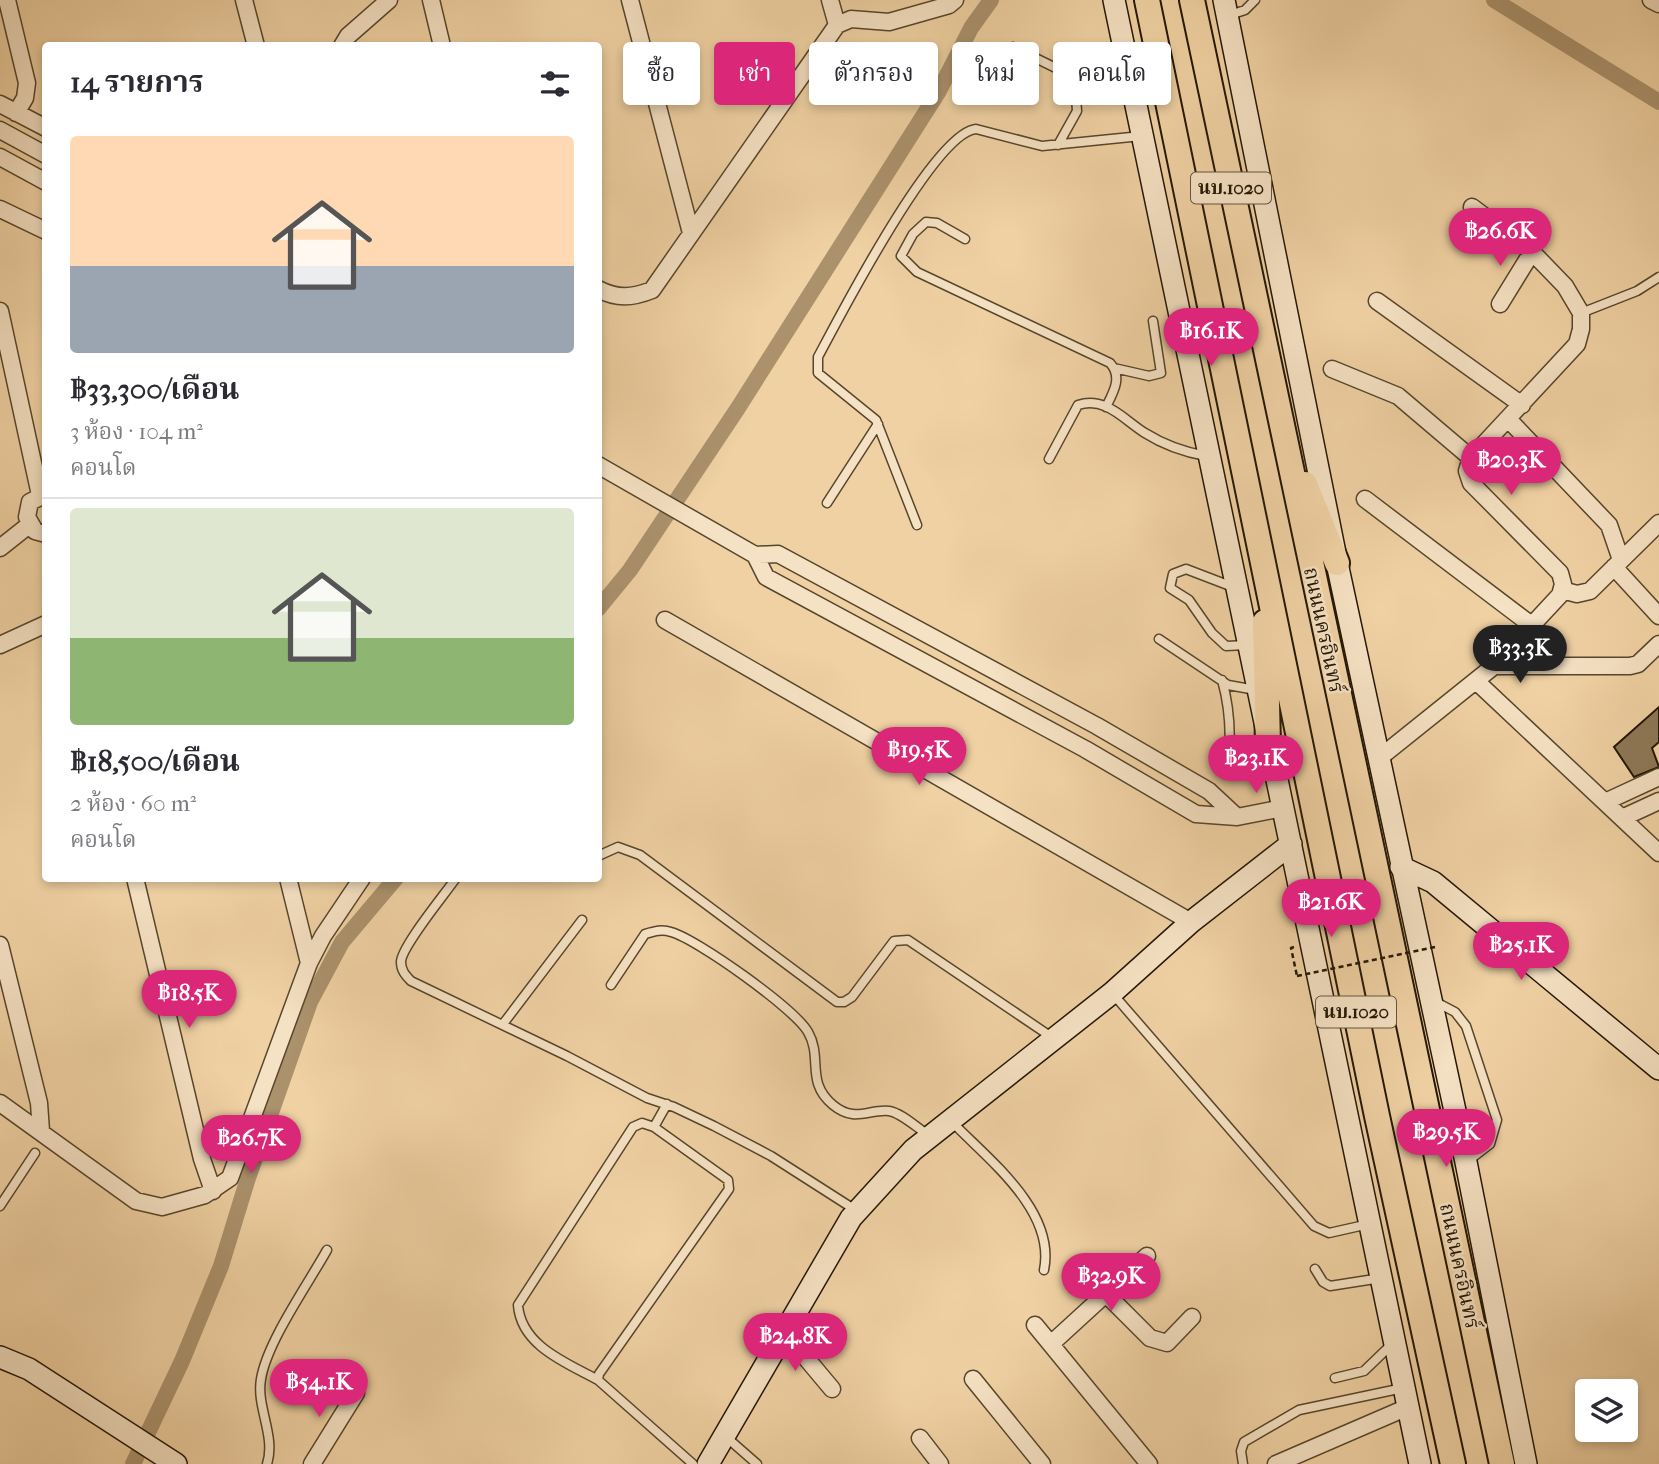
<!DOCTYPE html>
<html lang="th">
<meta charset="utf-8">
<style>
:root{--surface:#fff;--page:#f2f2f3;--text:#2b2b33;--muted:#7c7c81;--line:#e1e1e2;--accent:#db2777}
body{margin:0;font-family:"IM FELL French Canon","Noto Serif Thai",serif;background:var(--page);color:var(--text);height:100vh;display:flex;flex-direction:column;font-size:26px;white-space:nowrap}
*{box-sizing:border-box;margin:0}
p{font-size:23px;color:var(--muted)}
.icon{flex:none;width:38px;height:38px;fill:none;stroke:currentColor;stroke-width:2;stroke-linecap:round;stroke-linejoin:round}
.map{position:relative;flex:1;overflow:hidden}
.sheet{position:absolute;left:42px;top:42px;width:560px;height:840px;display:flex;flex-direction:column;background:var(--surface);border-radius:7px;box-shadow:0 4px 10px #0003}
.sheet>*{flex:none}
.guide{position:absolute;left:623px;top:42px;width:665px;height:63px;display:flex;gap:14px}
.controls{position:absolute;left:1575px;top:1379px;display:grid;gap:14px}
.controls a{display:grid;place-items:center;width:63px;height:63px;border-radius:7px;background:var(--surface);box-shadow:0 4px 10px #0003;font-size:35px}
.price{position:absolute;translate:-50% -60px;padding:0 16px;border-radius:24px;background:var(--accent);color:#fff;font-size:23px;line-height:46px;filter:drop-shadow(0 2px 4px #0008)}
.price::after{content:'';position:absolute;left:50%;top:42px;width:21px;height:16px;margin-left:-10px;background:inherit;clip-path:polygon(0 0,100% 0,50% 100%)}
.price.current{background:#222;color:#fff}
ul{padding:0;list-style:none}
li{display:grid;align-content:center;gap:14px;height:371px;padding:0 28px}
li+li{border-top:2px solid var(--line)}
li span{display:grid;place-items:center;height:217px;border-radius:7px;color:#555}
li>.icon{margin-inline-start:auto}
span .icon{width:126px;height:126px;fill:#fffc;stroke-width:1}
li b{font-size:30px}
h2{display:flex;justify-content:space-between;align-items:center;height:84px;padding:0 28px;font-size:30px}
.pill{padding:0 24px;border-radius:7px;background:var(--surface);box-shadow:0 4px 10px #0003;font-size:24px;line-height:63px}
.pill.current{background:var(--accent);color:#fff}
.map>svg:first-child{display:block}
.lines{fill:none;stroke-linecap:round;stroke-linejoin:round}
.canal{stroke:#ab926d;stroke-width:16}
.building{fill:#8e7857;stroke:#241705;stroke-width:2}
.lane-casing{stroke:#57462c;stroke-width:11}
.street-casing{stroke:#57462c;stroke-width:19}
.secondary-casing{stroke:#241705;stroke-width:24}
.primary-casing{stroke:#241705;stroke-width:28}
.path{stroke:#241705;stroke-width:2.5;stroke-dasharray:5 3.5;stroke-linecap:butt}
.lane{stroke:#f5e1c3;stroke-width:8}
.street{stroke:#f5e1c3;stroke-width:16}
.secondary{stroke:#f5e1c3;stroke-width:21}
.primary{stroke:#f0d1a3;stroke-width:24}
.path-bridge{stroke:#241705;stroke-width:2.5;stroke-dasharray:5 3.5;stroke-linecap:butt}
.labels{text-anchor:middle;dominant-baseline:central;stroke-width:5;stroke-linejoin:round;paint-order:stroke}
.shield{fill:#f5e1c3;stroke:#63543e;stroke-width:2}
.shield-label{font-size:19px;font-weight:bold;fill:#241705}
.street-label{font-size:21px;fill:#241705;stroke:#f5e1c3}
</style>
<div class="map">
<svg width="1659" height="1464" viewBox="0 0 1659 1464">
<rect width="100%" height="100%" fill="#f0d1a3"/>
<filter id="stains"><feTurbulence type="fractalNoise" baseFrequency=".00286" numOctaves="4"/><feColorMatrix values="0 0 0 0 .2 0 0 0 0 .09 0 0 0 0 .02 0 0 0 .5 -.17"/></filter>
<radialGradient id="worn" r=".72"><stop offset=".6" stop-color="#630" stop-opacity="0"/><stop offset="1" stop-color="#630" stop-opacity=".3"/></radialGradient>
<g class="lines">
<path class="canal" d="M1494,0L1659,102
M598,609L630,570L738,408L939,91L971,28L991,0
M133,1464L182,1361L221,1266L248,1178L310,1002L342,942L396,878"/>
</g>
<path class="building" d="M1659,707V742L1652,748L1659,767L1634,777L1614,747Z"/>
<g class="lines">
<defs>
<path id="lane" d="M1230,15L1245,10L1255,0
M1013,47L1066,73L1075,83L1077,111L1058,145
M965,239L937,223L926,222L913,234L901,256L917,272L1110,363C1123,377 1113,393 1106,407
M1581,313L1637,291L1659,277
M1114,368L1149,376L1161,373L1153,321
M1049,459L1078,405C1106,396 1124,420 1145,433C1164,445 1184,452 1206,456
M827,503L878,424
M917,525L876,420L818,373V357C840,316 934,133 976,129L1042,146L1141,136
M1233,587L1186,569L1173,574L1170,588L1189,600L1212,633L1226,646L1247,645
M1159,639L1228,685L1256,690
M1222,680C1229,705 1231,728 1229,754
M598,856L618,847L640,855L837,1002H844L852,997L894,941L908,940L1053,1038
M456,878C445,894 401,947 401,962C401,970 405,975 411,981L567,1056L647,1098L674,1107L714,1126L771,1156L857,1211
M611,985L645,934C655,931 662,929 671,932C697,939 795,1009 808,1032C823,1058 805,1082 833,1105C855,1123 868,1109 889,1111C902,1113 918,1129 930,1136
M1113,994L1314,1226L1329,1233L1369,1224
M1434,1001L1455,1012L1466,1026L1497,1120L1490,1144L1468,1161
M503,1024L582,920
M667,1104L654,1127L728,1180L729,1189L599,1374L598,1380L693,1464
M952,1122C989,1160 1056,1211 1044,1270
M0,1206L35,1153
M1315,1269L1323,1282L1330,1286L1381,1278
M1335,1378L1364,1371L1391,1345
M598,1380C567,1363 521,1346 518,1305L633,1127L642,1123L654,1127
M725,1436L757,1464
M267,1464C276,1436 256,1407 261,1379C267,1342 308,1284 327,1250
M1243,1464L1241,1451L1244,1442L1299,1410L1403,1388"/>
<path id="street" d="M7,0L27,83L25,98L16,113
M244,0L256,46
M431,0L442,46
M630,0L691,233
M830,0L837,25
M1651,0L1659,4
M342,46L348,36L389,0
M0,104L46,128
M0,130L46,155
M0,157L46,182
M1472,207L1532,252L1565,286L1581,313V329L1577,344L1471,458L1467,471L1471,483L1560,573L1563,584L1560,595L1494,666
M0,209L46,231
M598,289C617,299 632,298 652,290L837,25L851,19L889,22L949,5L955,0
M1377,301L1522,405
M1500,304L1532,252
M0,311L40,495
M1332,369L1398,396L1471,458
M1508,419L1609,525L1621,560
M598,465L755,555L766,577L1085,749L1196,814L1237,817L1283,808
M46,494L30,502L27,517L35,531L46,534
M1365,499L1530,624
M0,548L29,525
M755,555L778,554L1097,726L1209,791L1237,817
M1614,567L1659,616
M1562,590L1577,594L1590,591L1659,523
M665,620L1191,922
M0,645L46,624
M1476,681L1659,853
M1378,759L1494,666H1630L1638,664L1659,644
M1605,802L1659,777
M1622,818L1659,801
M135,878L202,1159L213,1191
M288,878L309,963
M0,945L39,1103L41,1131
M0,1103L136,1201L162,1207L205,1195L230,1178L309,963L323,936L362,878
M1105,1293L1150,1338L1167,1343L1192,1317
M1035,1325L1149,1464
M786,1334L832,1389
M1052,1343L1147,1256
M973,1379L1042,1464
M920,1438L940,1464
M312,1464L356,1393
M1276,1464L1408,1407"/>
<path id="secondary" d="M1114,0L1420,1464
M1224,0L1337,563L1466,1162L1526,1464
M1401,867L1433,882L1659,1069
M0,1357L29,1369L176,1464
M708,1464L851,1218L913,1150L1112,993L1191,922L1291,844"/>
<path id="primary" d="M1147,0L1377,1116L1453,1464
M1192,0L1502,1464
M1305,484L1337,563
M1265,622L1268,744"/>
</defs>
<use href="#lane" class="lane-casing"/>
<use href="#street" class="street-casing"/>
<use href="#secondary" class="secondary-casing"/>
<use href="#primary" class="primary-casing"/>
<path class="path" d="M1294,947L1291,948L1297,976"/>
<use href="#lane" class="lane"/>
<use href="#street" class="street"/>
<use href="#secondary" class="secondary"/>
<use href="#primary" class="primary"/>
<path class="path-bridge" d="M1297,976L1435,947"/>
</g>
<g class="labels">
<g class="shield">
<rect x="1191" y="172.5" width="80" height="31" rx="5"/>
<rect x="1316" y="996.5" width="80" height="31" rx="5"/>
</g>
<g class="shield-label">
<text x="1231" y="188">นบ.1020</text>
<text x="1356" y="1012">นบ.1020</text>
</g>
<g class="street-label">
<text transform="translate(1324 630) rotate(78)">ถนนนครอินทร์</text>
<text transform="translate(1460 1266) rotate(78)">ถนนนครอินทร์</text>
</g>
</g>
<rect width="100%" height="100%" filter="url(#stains)"/>
<rect width="100%" height="100%" fill="url(#worn)"/>
</svg>
<div class="controls">
<a><svg class="icon" aria-label="layers" viewBox="0 0 24 24"><path d="M12 4l9 5-9 5-9-5zM3 14l9 5 9-5"/></svg></a>
</div>
<b class="price" style="left:1500px;top:268px">฿26.6K</b>
<b class="price" style="left:1211px;top:368px">฿16.1K</b>
<b class="price" style="left:1511px;top:497px">฿20.3K</b>
<b class="price current" style="left:1520px;top:685px">฿33.3K</b>
<b class="price" style="left:919px;top:787px">฿19.5K</b>
<b class="price" style="left:1256px;top:795px">฿23.1K</b>
<b class="price" style="left:1331px;top:939px">฿21.6K</b>
<b class="price" style="left:1521px;top:982px">฿25.1K</b>
<b class="price" style="left:189px;top:1030px">฿18.5K</b>
<b class="price" style="left:1446px;top:1169px">฿29.5K</b>
<b class="price" style="left:251px;top:1175px">฿26.7K</b>
<b class="price" style="left:1111px;top:1313px">฿32.9K</b>
<b class="price" style="left:795px;top:1373px">฿24.8K</b>
<b class="price" style="left:319px;top:1419px">฿54.1K</b>
<div class="guide">
<a class="pill">ซื้อ</a>
<a class="pill current">เช่า</a>
<a class="pill">ตัวกรอง</a>
<a class="pill">ใหม่</a>
<a class="pill">คอนโด</a>
</div>
<section class="sheet">
<h2>14 รายการ<svg class="icon" aria-label="filters" viewBox="0 0 24 24"><path d="M4 7h16M4 17h16"/><circle cx="9" cy="7" r="2"/><circle cx="15" cy="17" r="2"/></svg></h2>
<ul>
<li><span style="background:linear-gradient(#ffd9b3 60%,#9aa5b1 0)"><svg class="icon" aria-label="home" viewBox="0 0 24 24"><path d="M3 11l9-7 9 7M6 9v11h12V9"/></svg></span><div><b>฿33,300/เดือน</b><p>3 ห้อง · 104 m²</p><p>คอนโด</p></div></li>
<li><span style="background:linear-gradient(#dfe7d0 60%,#8fb573 0)"><svg class="icon" aria-label="home" viewBox="0 0 24 24"><path d="M3 11l9-7 9 7M6 9v11h12V9"/></svg></span><div><b>฿18,500/เดือน</b><p>2 ห้อง · 60 m²</p><p>คอนโด</p></div></li>
</ul>
</section>
</div>
